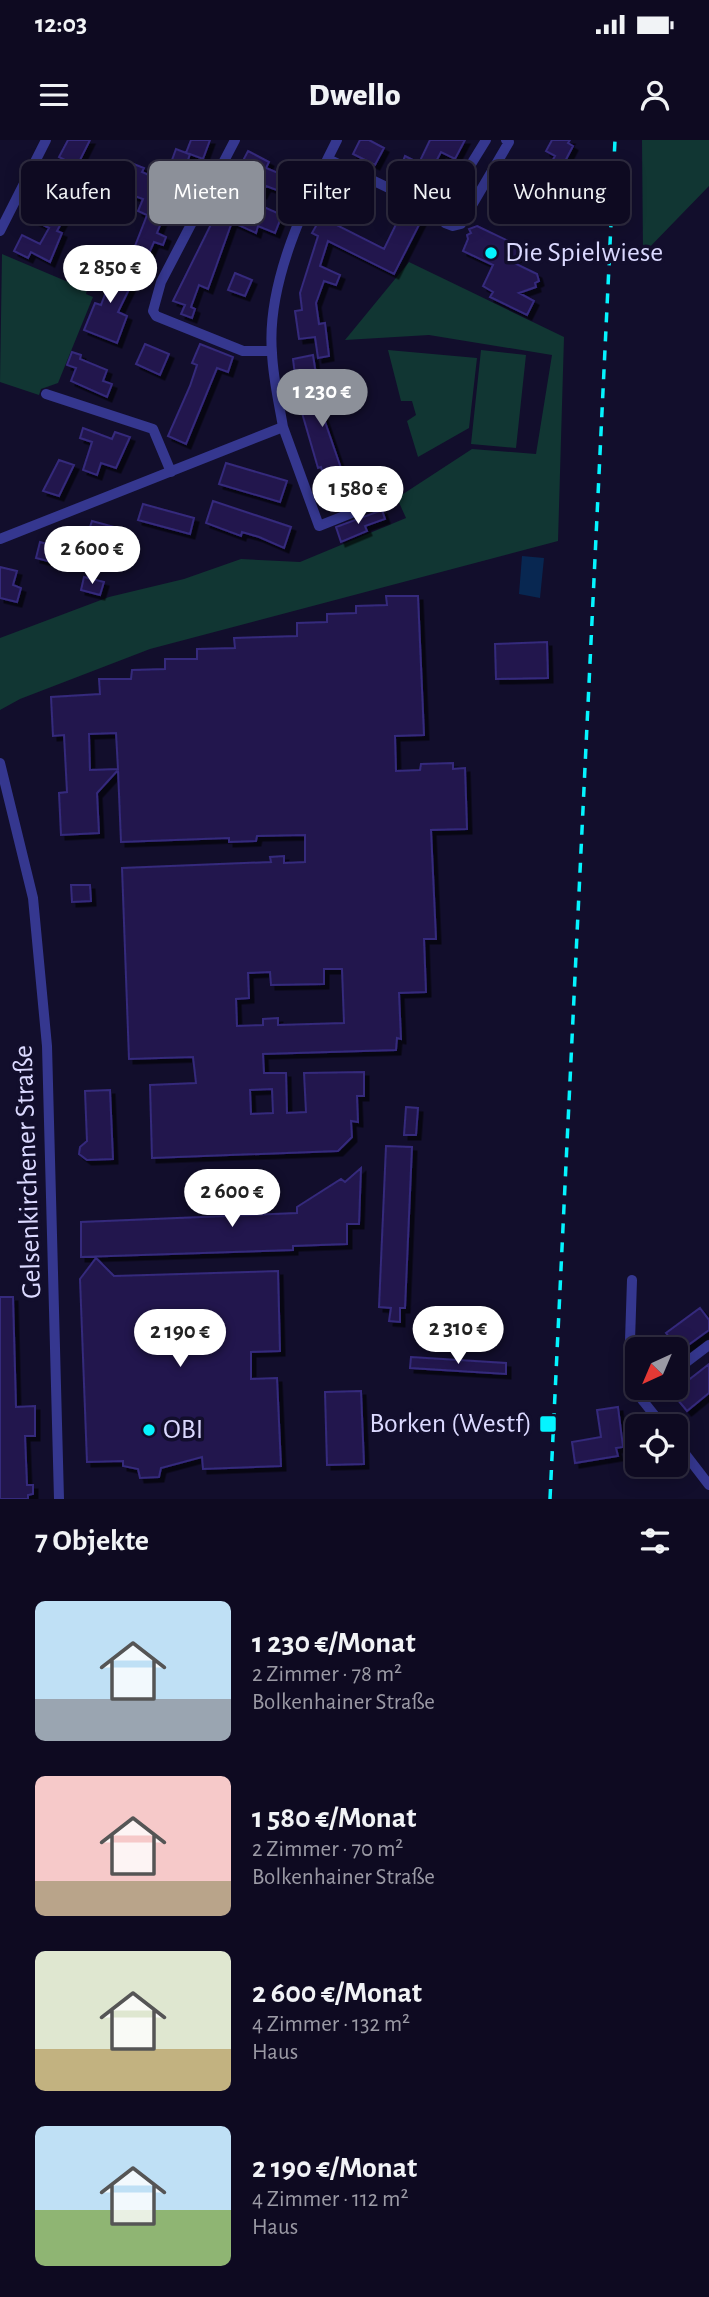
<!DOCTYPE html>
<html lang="de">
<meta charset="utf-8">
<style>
:root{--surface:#0e0a21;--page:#1c182e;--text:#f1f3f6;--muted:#9b9aa5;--line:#2e2b3f;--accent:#8c9099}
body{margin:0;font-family:"Alegreya Sans",sans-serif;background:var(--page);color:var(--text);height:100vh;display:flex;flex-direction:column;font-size:26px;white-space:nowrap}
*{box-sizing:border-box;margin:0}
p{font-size:23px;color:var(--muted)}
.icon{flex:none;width:38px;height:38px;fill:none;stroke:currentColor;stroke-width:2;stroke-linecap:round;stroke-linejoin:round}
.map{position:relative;height:1359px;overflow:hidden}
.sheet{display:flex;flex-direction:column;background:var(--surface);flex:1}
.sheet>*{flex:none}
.top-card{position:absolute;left:21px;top:21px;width:668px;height:63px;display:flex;gap:14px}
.needle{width:46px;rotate:224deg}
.tools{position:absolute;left:625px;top:1197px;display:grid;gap:14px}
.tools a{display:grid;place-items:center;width:63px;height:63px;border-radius:10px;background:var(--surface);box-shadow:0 4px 18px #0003,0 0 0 2px var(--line);font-size:35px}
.price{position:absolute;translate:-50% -60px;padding:0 16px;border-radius:24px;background:#fff;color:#222;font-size:23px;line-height:46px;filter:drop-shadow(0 2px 4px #0008)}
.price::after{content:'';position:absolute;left:50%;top:42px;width:21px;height:16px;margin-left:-10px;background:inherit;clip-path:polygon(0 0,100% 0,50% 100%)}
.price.active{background:var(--accent);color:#fff}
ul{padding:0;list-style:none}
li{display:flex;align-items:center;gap:21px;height:175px;padding:0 35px}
li span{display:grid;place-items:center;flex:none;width:196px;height:140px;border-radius:10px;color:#555}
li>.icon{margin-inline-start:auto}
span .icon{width:84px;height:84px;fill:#fffc;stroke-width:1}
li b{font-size:30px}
h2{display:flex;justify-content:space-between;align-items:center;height:84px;padding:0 35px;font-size:30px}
.chip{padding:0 24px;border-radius:10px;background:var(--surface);box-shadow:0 4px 18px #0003,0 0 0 2px var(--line);font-size:24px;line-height:63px}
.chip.active{background:var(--accent);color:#fff}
.status{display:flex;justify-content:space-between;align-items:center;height:49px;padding:0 35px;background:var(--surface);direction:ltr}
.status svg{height:19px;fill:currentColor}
header{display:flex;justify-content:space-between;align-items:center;height:91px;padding:0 35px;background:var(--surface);font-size:32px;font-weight:800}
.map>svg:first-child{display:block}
.green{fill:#113633}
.water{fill:#082751}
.building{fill:#21194e;stroke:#35297c;stroke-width:2;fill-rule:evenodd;filter:url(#shadow)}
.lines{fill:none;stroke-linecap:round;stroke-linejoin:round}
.street{stroke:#35378f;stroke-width:10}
.rail{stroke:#05f4ff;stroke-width:3.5;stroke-dasharray:10 9;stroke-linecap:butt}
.poi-dot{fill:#05f4ff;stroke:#120e2c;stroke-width:2.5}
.labels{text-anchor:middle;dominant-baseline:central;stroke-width:7;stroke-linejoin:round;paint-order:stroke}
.poi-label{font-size:28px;fill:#dbd9ff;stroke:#120e2c;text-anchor:start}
.street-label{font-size:28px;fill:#dbd9ff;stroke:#120e2c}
</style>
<div class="status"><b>12:03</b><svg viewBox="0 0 49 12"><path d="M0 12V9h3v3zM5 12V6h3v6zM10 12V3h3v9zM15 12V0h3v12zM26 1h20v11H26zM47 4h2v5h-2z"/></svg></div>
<header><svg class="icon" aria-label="menu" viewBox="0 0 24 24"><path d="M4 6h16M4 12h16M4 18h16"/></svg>Dwello<svg class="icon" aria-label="person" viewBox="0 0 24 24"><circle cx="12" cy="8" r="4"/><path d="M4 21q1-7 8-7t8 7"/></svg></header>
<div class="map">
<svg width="709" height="1359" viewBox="0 0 709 1359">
<defs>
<filter id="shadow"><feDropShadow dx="4.5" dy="4.5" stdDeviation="0" flood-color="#0009"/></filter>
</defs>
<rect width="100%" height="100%" fill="#120e2c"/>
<path class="green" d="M642,0H709V46L643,114Z
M2,114L87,150L86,154L93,157L58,243L41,249L39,255L0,242Z
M409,122L564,197L558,401L150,509L20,559L0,570V498L109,457L184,439L241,419L300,422L406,378L397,358L472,309L536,314L552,215L429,195L345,200Z
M388,210L477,218L469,288L418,317L407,281L416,275L412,261H401Z
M481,210L526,215L516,308L471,304Z"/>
<path class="water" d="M522,416L544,418L540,458L519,454Z"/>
<path class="building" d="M68,0H90L69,42L84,50L82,60L76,72L69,69L57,91L62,93L50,122L31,112L28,118L14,111L22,95L40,104L49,88L34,80L65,20L59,17Z
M191,0H210L203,19L190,14L186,26L172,20L176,9L189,14L186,13Z
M360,0H369L384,8L375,25L353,14Z
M430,0H465L455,19L441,12L432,29L446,36L433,58L396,40L405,16L419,23Z
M552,0H570L568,3L573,6L560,31L550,25L555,16L546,11Z
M248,11L269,22L266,28L298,41L293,56L266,46L262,54L246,48L251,39L237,32Z
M131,23L144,28L142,32L149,35L148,38L171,46L177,31L192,37L182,63L171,58L157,93L166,97L163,105L154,102L144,125L140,124L138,128L128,124L147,75L138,71L143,59L113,48L119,36L125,38Z
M337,39L358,51L352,62L348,60L344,67L327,58Z
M226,54L244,61L242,66L261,73L264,67L282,75L275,93L258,86L256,93L232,82L208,149L199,145L191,167L195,169L192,178L181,174L185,165L173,161Z
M402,72L421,81L394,134L328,101L320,126L340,135L336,145L324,141L316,163L319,184L325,183L329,216L318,218L315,197L299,199L295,171L302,170L300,153L318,96L312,93L321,77L384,109Z
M477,86L521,107L523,115L508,120L537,134L539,141L535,143L536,147L519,153L534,161L527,175L490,157L493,152L483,146L493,125L463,111L468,99L467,95L471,93L469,89Z
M121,123L133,141L118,172L127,176L117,203L84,190L95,163L101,165L110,141L93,134L96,124L117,132Z
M235,133L252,140L245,156L228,150Z
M145,204L169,214L160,235L136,224Z
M200,204L233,217L228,232L217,228L186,304L168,296L190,246L197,225L192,223Z
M72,212L81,215L80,219L107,230L103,241L112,244L107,257L71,241L76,228L67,225Z
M313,215L317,241L331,238L338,265L321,270L343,334L351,354L364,349L367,359L342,369L338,358L331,361L321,327L318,328L298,259L293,219Z
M83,288L112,299L115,292L130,297L116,328L101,323L97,335L83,330L92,302L80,298Z
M59,320L74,325L59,356L43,351Z
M226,323L287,341L280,362L219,344Z
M213,361L291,387L284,408L259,397L242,392L241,396L206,383Z
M143,364L194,378L190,394L138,380Z
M382,370L385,379L365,386L367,391L341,402L336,387Z
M92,381L125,390L121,405L87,396Z
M40,402L72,411L68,426L36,418Z
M0,427L17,431L13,445L21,448L17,462L0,458Z
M84,437L104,442L100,455L81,450Z
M386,456H418L424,595L395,596L396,631L420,630L421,624L453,623V629L465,628L467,689L431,690L436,799H424L426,852L399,853L401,899L397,898L396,910L263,914L264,933H286L287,973L306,972L304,933L364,932V956H357L358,982L351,981L352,997L338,1011L152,1018L150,945L196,943L193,917L129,919L122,728L271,722L270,717L284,716V723L305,722V695L257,696L256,701L229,702V698L121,702L118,630L97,653L99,693L61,695L59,653L67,652L64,595L53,596L51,557L100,554L99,539H131L132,530L165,529V519H197V509L235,508L234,498L297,496V483L327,482V474L356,473V466L387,465ZM116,593L118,629L90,630L89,594ZM324,829H342L344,883L278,885V878L263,879V885L237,886L236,859L249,858L248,833L270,832L271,845L324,844ZM272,949L273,973L251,974L250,950Z
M547,502L548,538L496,539L495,504Z
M71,745H90L91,761L72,762Z
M110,950L113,1019L87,1020L79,1014L80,1007L87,1001L85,951Z
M406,967L418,968L416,995H404Z
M386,1006L412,1007L405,1168H400V1182L389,1181L391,1168L379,1167Z
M361,1028L359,1084H347V1104L293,1106V1110L81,1117V1082L297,1073V1067L341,1039L345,1042Z
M96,1118L114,1136L278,1131L280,1211L251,1212V1239L277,1238L281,1326L203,1329L202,1317L161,1328L159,1337L140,1338L138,1329L123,1326V1321L87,1322L80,1139Z
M0,1157H13L16,1267L35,1266V1296H25L27,1345H33V1354L28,1355V1359H0Z
M700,1168L709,1180V1190L680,1211L666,1193Z
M411,1217L506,1223V1234L410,1228Z
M709,1224V1253L687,1271L672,1253Z
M361,1251L364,1324L327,1325L325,1252Z
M618,1267L623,1307L616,1308L618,1316L575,1323L572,1302L601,1297L597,1270Z"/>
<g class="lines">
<path class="street" d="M235,0L161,142L153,171L156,176L243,211H271
M328,19L441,73L445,83L453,86L461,84L509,2L506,0
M441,73L486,0
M0,91L46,0
M46,254L153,289L171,332
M283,287L319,386L394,356
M0,399L283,287C279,263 273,238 272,213C266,143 306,61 337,0
M0,623L33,758L47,906L59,1359
M632,1140L629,1231L632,1247L663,1286
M676,1230L709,1205
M643,1261L651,1248
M676,1302L709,1345"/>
<path class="rail" d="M550,1359L615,0"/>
</g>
<g class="poi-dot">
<circle cx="491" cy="113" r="7"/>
<rect x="539" y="1275" width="18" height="18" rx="3.5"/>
<circle cx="149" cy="1290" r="7"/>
</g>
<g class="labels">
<g class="poi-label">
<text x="505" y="113">Die Spielwiese</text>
<text x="532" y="1284" text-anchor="end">Borken (Westf)</text>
<text x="163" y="1290">OBI</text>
</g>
<g class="street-label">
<text transform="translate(28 1032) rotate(-92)">Gelsenkirchener Straße</text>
</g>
</g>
</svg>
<div class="tools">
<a><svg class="needle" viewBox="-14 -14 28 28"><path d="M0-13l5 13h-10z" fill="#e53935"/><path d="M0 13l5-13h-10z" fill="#9b9aa5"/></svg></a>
<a><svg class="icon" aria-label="locate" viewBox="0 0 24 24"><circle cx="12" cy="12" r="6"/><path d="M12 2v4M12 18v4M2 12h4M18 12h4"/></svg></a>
</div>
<b class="price" style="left:110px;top:165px">2 850 €</b>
<b class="price active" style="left:322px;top:289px">1 230 €</b>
<b class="price" style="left:358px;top:386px">1 580 €</b>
<b class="price" style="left:92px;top:446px">2 600 €</b>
<b class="price" style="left:232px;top:1089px">2 600 €</b>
<b class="price" style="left:458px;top:1226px">2 310 €</b>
<b class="price" style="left:180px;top:1229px">2 190 €</b>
<div class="top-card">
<a class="chip">Kaufen</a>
<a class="chip active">Mieten</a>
<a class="chip">Filter</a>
<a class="chip">Neu</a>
<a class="chip">Wohnung</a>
</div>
</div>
<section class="sheet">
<h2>7 Objekte<svg class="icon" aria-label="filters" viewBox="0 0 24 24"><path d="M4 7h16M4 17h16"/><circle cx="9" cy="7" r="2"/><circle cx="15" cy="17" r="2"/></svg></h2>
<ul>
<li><span style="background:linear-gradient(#bfe0f5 70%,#9aa5b1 0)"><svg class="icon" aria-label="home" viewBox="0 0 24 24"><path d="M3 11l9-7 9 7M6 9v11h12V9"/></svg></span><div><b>1 230 €/Monat</b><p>2 Zimmer · 78 m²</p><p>Bolkenhainer Straße</p></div></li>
<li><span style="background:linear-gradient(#f6c9c9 75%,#b9a48a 0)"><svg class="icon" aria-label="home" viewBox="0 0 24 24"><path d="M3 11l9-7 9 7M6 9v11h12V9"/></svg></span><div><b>1 580 €/Monat</b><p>2 Zimmer · 70 m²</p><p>Bolkenhainer Straße</p></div></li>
<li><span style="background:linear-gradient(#dfe7d0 70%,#c2b280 0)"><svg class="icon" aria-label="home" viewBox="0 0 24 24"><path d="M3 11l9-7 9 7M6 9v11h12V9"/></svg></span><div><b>2 600 €/Monat</b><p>4 Zimmer · 132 m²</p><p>Haus</p></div></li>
<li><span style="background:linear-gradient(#bfe0f5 60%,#8fb573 0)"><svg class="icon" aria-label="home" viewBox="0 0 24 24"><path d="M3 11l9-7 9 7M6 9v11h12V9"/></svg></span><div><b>2 190 €/Monat</b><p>4 Zimmer · 112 m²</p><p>Haus</p></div></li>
</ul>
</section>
